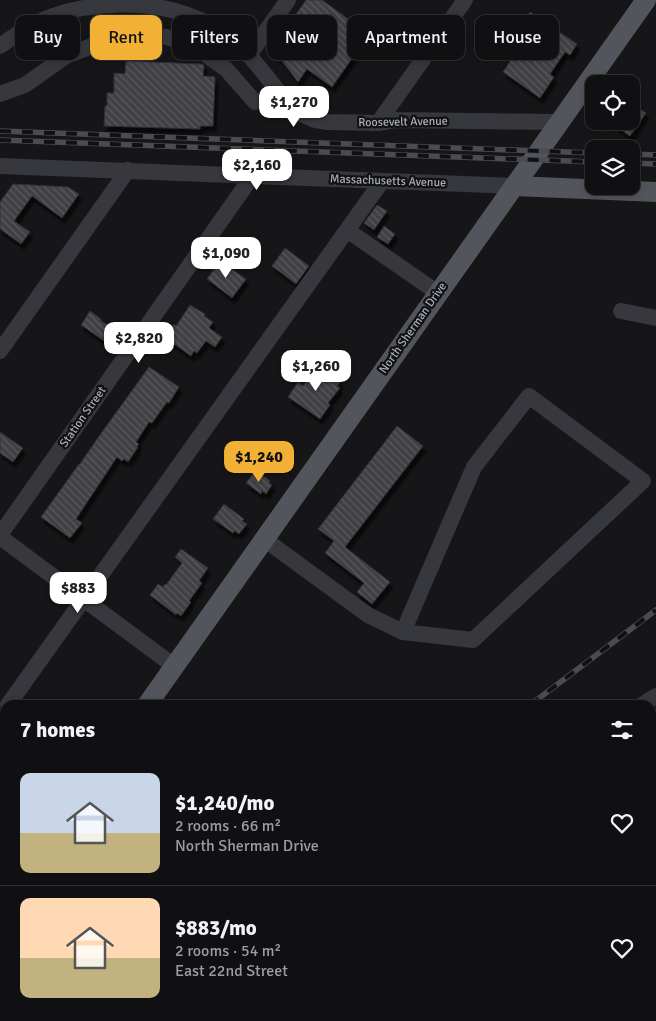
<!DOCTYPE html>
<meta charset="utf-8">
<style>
:root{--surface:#101012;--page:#1e1e20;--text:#f1f3f6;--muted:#9c9d9f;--line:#303032;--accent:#f2b134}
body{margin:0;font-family:Signika,sans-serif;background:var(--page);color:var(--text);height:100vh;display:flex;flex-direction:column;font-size:19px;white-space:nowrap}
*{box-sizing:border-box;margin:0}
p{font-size:16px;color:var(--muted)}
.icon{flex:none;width:28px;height:28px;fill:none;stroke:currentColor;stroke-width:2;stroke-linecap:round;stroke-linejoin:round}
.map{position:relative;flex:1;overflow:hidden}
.panel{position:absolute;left:0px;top:700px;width:656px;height:321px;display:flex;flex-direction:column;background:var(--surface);border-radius:15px 15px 0 0;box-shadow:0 2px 8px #0003,0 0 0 1px var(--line)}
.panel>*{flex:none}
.hud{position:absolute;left:15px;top:15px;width:626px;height:45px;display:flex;gap:10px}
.tools{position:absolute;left:585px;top:75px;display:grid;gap:10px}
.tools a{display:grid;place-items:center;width:55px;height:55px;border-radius:10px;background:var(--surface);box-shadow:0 2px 8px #0003,0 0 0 1px var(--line);font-size:25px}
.price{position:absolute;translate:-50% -42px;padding:0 11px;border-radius:10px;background:#fff;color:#222;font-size:16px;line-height:32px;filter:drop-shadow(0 1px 2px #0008)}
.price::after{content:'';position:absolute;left:50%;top:30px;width:15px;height:11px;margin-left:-8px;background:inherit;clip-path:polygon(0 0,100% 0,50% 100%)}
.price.active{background:var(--accent);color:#111}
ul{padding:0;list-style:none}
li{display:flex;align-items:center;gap:15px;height:125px;padding:0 20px}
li+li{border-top:1px solid var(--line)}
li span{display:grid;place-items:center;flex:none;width:140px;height:100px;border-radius:10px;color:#555}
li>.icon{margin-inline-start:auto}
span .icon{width:60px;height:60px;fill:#fffc;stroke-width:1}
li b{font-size:21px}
h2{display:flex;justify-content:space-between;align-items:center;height:60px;padding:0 20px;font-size:21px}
.tag{padding:0 18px;border-radius:10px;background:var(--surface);box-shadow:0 2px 8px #0003,0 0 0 1px var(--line);font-size:18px;line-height:45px}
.tag.active{background:var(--accent);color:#111}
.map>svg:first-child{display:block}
.building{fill:url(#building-back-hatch);stroke:#303034;filter:url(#shadow)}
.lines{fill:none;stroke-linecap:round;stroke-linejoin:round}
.minor{stroke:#37383d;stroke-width:16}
.major{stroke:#53555c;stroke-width:20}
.highway{stroke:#63666e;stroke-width:24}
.rail-casing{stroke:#4a4c52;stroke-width:5.5}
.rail{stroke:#111113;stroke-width:4;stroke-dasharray:11;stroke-linecap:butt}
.labels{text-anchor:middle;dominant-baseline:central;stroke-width:4.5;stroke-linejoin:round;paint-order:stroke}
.street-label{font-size:12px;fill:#a8adb8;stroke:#111113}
</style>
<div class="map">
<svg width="656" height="1021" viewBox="0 0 656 1021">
<defs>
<pattern id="building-back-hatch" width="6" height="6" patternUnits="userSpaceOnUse" patternTransform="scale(1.25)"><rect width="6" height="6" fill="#404145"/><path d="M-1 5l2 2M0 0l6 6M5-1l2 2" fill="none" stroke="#595a5e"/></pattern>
<filter id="shadow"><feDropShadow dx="3" dy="5.5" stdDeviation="1" flood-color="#0009"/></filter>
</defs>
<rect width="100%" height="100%" fill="#161618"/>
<path class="building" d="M306,0H322L369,34L332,87L307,69L298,82L272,48Z
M530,12L577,44L570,55L565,52L550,74L554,77L540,98L503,72L517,51L532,62L547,40L522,23Z
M126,61L201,64L204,65L203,76L215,77L213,126H200V129L104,126L105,106H107V93H114V73L125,74Z
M631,103L646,113L630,136L608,121H631Z
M13,184L68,187L79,194L62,218L32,196L14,221L30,232L21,244L0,229V202Z
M377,205L387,211L374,230L364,223Z
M384,226L395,234L388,244L377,237Z
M285,248L309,266L296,284L272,266Z
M220,261L246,279L232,298L207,279Z
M190,305L205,314L204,316L213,322L209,328L222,337L215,347L206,341L197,353L194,351L191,356L167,339L169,337L166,335L174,324L176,326Z
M90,311L101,319L100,320L112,328L110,331L114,333L107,343L81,325Z
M318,366L340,382L337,386L340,388L328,403L330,405L320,419L288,397L298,382L303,386Z
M149,367L179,387L169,403L167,402L152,423L149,422L136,442L139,444L137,446L138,447L128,462L124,459L122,461L117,457L76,519L82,523L70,538L41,517L79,464H80L97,439Z
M397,426L423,446L345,547L390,582L372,604L357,592L364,583L325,553L334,541L318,529Z
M0,432L23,448L13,462L0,453Z
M256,470L270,481L269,483L272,485L266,494L262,491L261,494L246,483Z
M224,504L244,519L242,521L247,524L239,534L235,531L233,533L213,519Z
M181,549L208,568L199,581L202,583L189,601L191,602L181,616L177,613L176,615L150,595L158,584L163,587L165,584L166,585L182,563L175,557Z"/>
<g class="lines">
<path class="minor" d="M0,46C17,34 33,23 53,16C93,2 147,0 188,15C206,21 223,32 237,44C259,62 272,87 292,107L299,113L315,120L328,122L378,123L395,120L559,122
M249,55L288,0
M0,94L25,85L66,56L102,42L135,35L167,37L195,47L226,69L255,102
M378,123L465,0
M0,166L514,186
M347,230L438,293
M621,311L656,318
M0,351L128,170
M0,535L253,175
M0,537L174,666
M264,539L368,615L403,632L473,640L643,481L529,396L474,467L403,632
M8,705L382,181
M642,705L656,696
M651,932L656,939"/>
<path class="major" d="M514,186L656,192
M147,705L646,0
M0,912L5,905"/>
<path class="highway" d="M0,893L5,895
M0,949L5,951
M174,1016L189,1021
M394,1016L427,1021"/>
<defs>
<path id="rail" d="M0,131L594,153
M0,140L594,162
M631,154L656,155
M631,163L656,164
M530,705L656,610
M127,1021L134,1016"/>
</defs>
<use href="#rail" class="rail-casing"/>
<use href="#rail" class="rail"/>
</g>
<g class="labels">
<g class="street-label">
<text transform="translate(403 122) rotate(-1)">Roosevelt Avenue</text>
<text transform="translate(388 181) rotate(2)">Massachusetts Avenue</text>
<text transform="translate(413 328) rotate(-55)">North Sherman Drive</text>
<text transform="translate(83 417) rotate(-55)">Station Street</text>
</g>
</g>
</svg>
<div class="tools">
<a><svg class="icon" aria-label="locate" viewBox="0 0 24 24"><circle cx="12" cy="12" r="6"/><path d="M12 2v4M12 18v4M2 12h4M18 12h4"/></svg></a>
<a><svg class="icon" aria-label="layers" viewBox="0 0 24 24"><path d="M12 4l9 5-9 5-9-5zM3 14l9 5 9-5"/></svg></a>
</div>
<b class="price" style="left:294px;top:128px">$1,270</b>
<b class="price" style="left:257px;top:191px">$2,160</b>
<b class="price" style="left:226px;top:279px">$1,090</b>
<b class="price" style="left:139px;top:364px">$2,820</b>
<b class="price" style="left:316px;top:392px">$1,260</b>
<b class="price active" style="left:259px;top:483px">$1,240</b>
<b class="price" style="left:78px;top:614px">$883</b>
<div class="hud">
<a class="tag">Buy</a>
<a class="tag active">Rent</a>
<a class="tag">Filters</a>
<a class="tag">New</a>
<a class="tag">Apartment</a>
<a class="tag">House</a>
</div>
<section class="panel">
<h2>7 homes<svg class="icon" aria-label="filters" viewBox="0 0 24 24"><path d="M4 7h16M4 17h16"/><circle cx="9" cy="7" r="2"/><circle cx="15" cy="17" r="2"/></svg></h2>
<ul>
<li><span style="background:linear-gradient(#c9d6e8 60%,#c2b280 0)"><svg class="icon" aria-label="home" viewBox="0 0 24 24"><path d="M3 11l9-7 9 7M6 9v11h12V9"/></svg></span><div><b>$1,240/mo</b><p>2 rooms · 66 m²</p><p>North Sherman Drive</p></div><svg class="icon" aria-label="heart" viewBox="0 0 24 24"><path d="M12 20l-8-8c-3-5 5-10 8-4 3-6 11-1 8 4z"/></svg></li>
<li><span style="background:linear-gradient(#ffd9b3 60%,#c2b280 0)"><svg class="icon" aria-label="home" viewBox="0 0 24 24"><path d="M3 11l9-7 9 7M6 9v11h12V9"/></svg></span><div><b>$883/mo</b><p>2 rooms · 54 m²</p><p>East 22nd Street</p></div><svg class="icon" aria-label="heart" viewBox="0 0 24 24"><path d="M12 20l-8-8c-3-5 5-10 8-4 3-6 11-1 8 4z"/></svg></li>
</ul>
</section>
</div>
